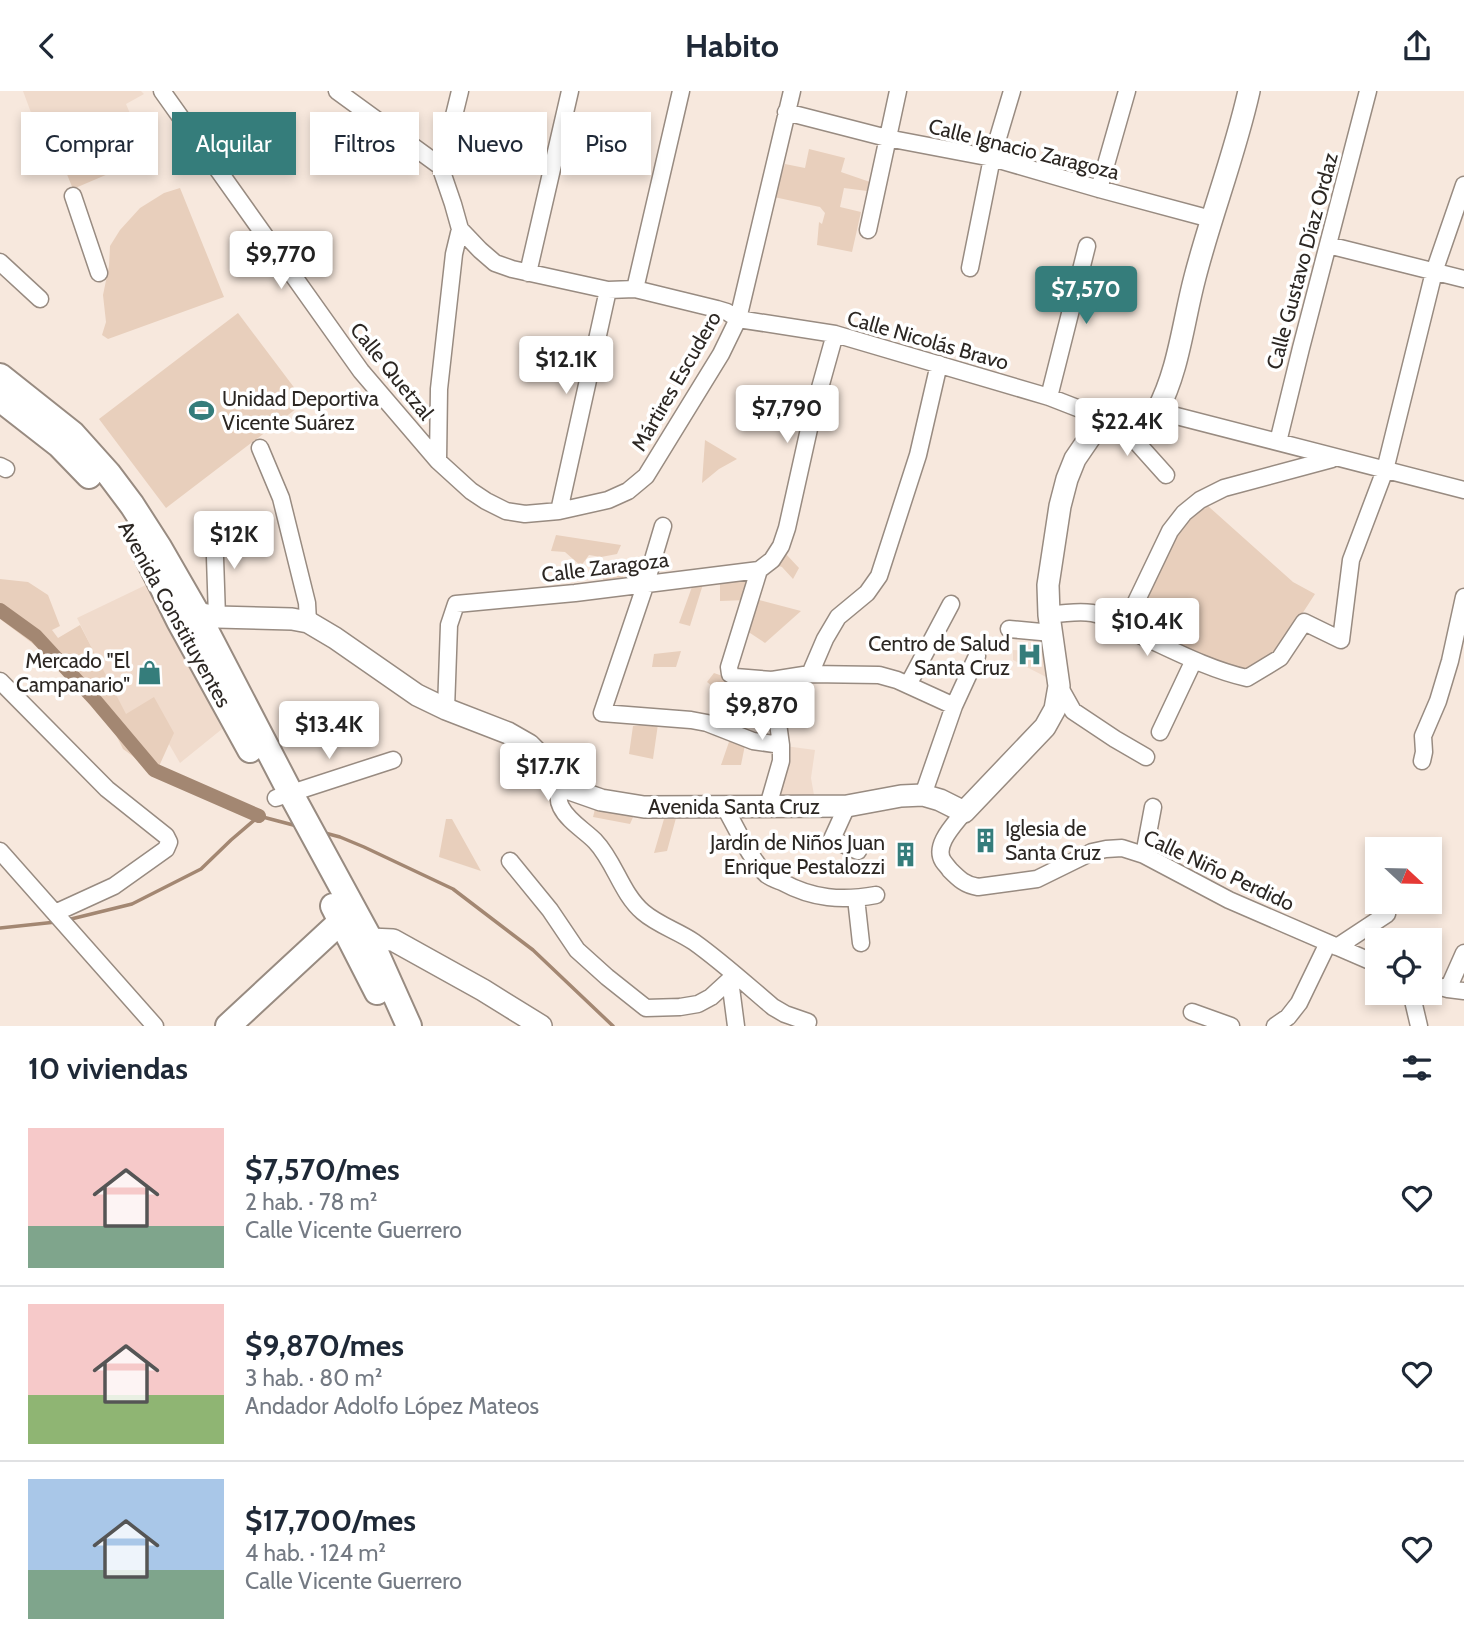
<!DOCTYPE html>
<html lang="es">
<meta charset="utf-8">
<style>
:root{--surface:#fff;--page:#f2f2f3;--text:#1f2937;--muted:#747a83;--line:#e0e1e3;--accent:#357d7b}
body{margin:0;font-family:Cabin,sans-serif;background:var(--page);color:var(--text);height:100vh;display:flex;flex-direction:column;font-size:26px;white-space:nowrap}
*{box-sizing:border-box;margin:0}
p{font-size:23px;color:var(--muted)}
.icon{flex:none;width:38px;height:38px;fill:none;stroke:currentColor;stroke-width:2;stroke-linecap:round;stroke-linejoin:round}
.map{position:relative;height:935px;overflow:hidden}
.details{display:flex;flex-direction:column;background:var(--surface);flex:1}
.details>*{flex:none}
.guide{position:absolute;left:21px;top:21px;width:700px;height:63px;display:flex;gap:14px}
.needle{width:46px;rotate:112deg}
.fabs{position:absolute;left:1365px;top:746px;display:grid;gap:14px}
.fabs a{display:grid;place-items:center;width:77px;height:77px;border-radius:0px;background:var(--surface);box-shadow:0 4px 10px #0003;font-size:35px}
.price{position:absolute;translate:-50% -60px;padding:0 16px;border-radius:7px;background:#fff;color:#222;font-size:23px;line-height:46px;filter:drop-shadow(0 2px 4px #0008)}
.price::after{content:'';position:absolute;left:50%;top:42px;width:21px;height:16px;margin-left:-10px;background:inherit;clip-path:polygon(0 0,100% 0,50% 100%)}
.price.active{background:var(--accent);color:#fff}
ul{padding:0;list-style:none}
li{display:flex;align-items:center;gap:21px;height:175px;padding:0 28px}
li+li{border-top:2px solid var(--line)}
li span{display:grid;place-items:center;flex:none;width:196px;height:140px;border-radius:0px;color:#555}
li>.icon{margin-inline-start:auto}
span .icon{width:84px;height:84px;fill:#fffc;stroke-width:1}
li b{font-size:30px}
h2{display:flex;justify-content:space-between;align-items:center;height:84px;padding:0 28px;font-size:30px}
.pill{padding:0 24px;border-radius:0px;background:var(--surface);box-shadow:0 4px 10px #0003;font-size:24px;line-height:63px}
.pill.active{background:var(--accent);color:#fff}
header{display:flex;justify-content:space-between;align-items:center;height:91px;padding:0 28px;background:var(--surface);font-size:32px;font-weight:700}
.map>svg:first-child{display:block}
.built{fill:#f0dbcc}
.green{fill:#e8cfbc}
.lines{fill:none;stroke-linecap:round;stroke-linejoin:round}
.stream{stroke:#a38772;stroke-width:3.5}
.canal{stroke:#a38772;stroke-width:14}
.street-casing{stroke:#988b81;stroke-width:19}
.secondary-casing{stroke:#988b81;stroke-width:24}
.primary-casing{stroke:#988b81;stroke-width:28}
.street{stroke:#fff;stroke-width:16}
.secondary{stroke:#fff;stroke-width:21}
.primary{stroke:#fff;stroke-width:24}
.labels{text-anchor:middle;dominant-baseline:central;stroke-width:7;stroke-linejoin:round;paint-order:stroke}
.street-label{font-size:21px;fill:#2c2723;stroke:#fff}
.poi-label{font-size:21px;fill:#2c2723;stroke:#fff;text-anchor:end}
</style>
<header><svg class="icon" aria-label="back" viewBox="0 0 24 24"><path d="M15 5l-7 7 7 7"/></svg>Habito<svg class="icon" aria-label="share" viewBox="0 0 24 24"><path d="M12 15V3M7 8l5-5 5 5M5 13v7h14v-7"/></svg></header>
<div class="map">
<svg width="1464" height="935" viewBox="0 0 1464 935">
<rect width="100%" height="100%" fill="#f7e8dd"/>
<path class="built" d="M23,0H141L144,3L126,13L131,25L48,60L40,46Z
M150,492L222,638L180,672L151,622L129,632L77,527Z
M1033,544H1048L1046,586L1013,569V559L1028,560L1033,552Z
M785,655L815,659L811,687L814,704L780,711L775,700Z"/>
<path class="green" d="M143,29L157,62L73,98L59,64Z
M809,58L845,67L841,81L870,91L867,100L844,97L840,116L861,121L852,161L817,154L819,131L822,133L825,122L820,116L774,106L785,73L805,77Z
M180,97L224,206L108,248L102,244L106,231L103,204L109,175L110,155L120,139L140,117L164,102Z
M238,222L305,311L166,417L99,328Z
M705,349L737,368L719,378L702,392Z
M1208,415L1293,491L1315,503L1278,560L1245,582L1134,537L1174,445L1193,421Z
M556,444L621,454L617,463L601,466L589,464L581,475L565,461L551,460Z
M785,462L799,477L793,488L782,476L773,473Z
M622,473L623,488L603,489L606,477Z
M750,486L748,509L720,510V488Z
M0,488L28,491L48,504L60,535L52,539L58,547L80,534L126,623L154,606L174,642L156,682L123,658L113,638L82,597L32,552L0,528Z
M704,490L690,535L679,532L693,493Z
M755,508L801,520L765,552L747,540Z
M681,560L676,576H652L654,563Z
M714,582L731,588L727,606L707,591Z
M658,633L653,668L629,663L633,635Z
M730,648L745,654L741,674H721Z
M520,657L534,675L521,683L508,675Z
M597,710L637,717L630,733L593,726Z
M676,727L667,760L654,762L664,728Z
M446,728H452L481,780L439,766Z"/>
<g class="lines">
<path class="stream" d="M325,742L340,746L364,756L453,798L533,859L613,935
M67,829L132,813L201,778L231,749L259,725L297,735
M0,837L56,831"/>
<path class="canal" d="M0,519L36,545L95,609L154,679L259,725"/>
<defs>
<path id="street" d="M162,0L361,280L438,370L471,400L486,410L506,420L525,423L559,420L608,409L628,400L646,385L721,263L738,228L792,0
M337,0L440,75L453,113L460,138L480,159L495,172L512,178L608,199L635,198L717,218L727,221L738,228L835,243L1049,306L1103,327
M786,21L887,47L992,67L1099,98L1211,128
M440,75L446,57L460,0
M1099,98L1127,0
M73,105L99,182
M868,139L898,0
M1328,154L1464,188
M0,171L40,208
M970,177L992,67L1012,0
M528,182L570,0
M635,198L681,0
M1049,306L1087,155
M1157,320L1464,399
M1114,326L1166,384
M1278,351L1301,257L1368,0
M260,357L281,407L307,512L308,531
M438,370L439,298L454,163L460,138
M0,375L6,378
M559,420L608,199
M663,435L646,492L602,622L691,629L707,632L753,650L781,654
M214,437L217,526
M759,479L729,576L730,583L735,586L772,589L810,583L879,584L897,589L954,615
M759,479L772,469L781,455L787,437L811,329L835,243
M1049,524C1063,522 1078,520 1092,522C1107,524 1118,533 1131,540C1169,557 1207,578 1247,587L1280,567L1304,531L1341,549L1351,469L1385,379L1434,181L1464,94
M1124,536L1170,440L1184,422L1200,409L1224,397L1332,368
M1009,538L1052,542
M810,583L825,548L838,526L867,502L879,485L918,364L939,273
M0,590L107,698L166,745L169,751L166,758L114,795L55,822
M908,594L951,513
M1059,595L1073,620L1115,648L1146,666
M446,618L449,534L456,513L575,502L759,479
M1160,641L1194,569
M1422,670L1424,661L1423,645L1438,610L1450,570L1464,506
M561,695C559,703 557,708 561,716C568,730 584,739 595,750C615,771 621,802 643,821C658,834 678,840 694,851C722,871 747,894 773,916L785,923L808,931
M923,704L954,615L977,565
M276,707L393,669
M724,715C735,734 751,770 767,784C771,787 777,789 782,791C813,808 842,810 876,804
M768,715L781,670V654L772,589
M847,715L832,748L858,760
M964,721C955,733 933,754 943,770C945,773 948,776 950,779C959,788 965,794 978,796L1037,788L1092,761L1106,758L1122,757L1144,764L1229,809L1377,873
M0,760L155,935
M1144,764L1153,716
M510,770L550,819L577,859L607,886L646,917L680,916L698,913L711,906L735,884
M856,807L861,852
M1337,856L1387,823
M730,889L736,935
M1430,893L1448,898L1464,900
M1448,898L1464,862
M1411,901L1419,935
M1192,921L1231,935
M1275,935L1288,926L1299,912L1328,852"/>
<path id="secondary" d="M185,528L197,522L217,526L292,528L308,531L335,547L417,604L446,618L508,642L529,654L544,669L561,695L601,709L644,716L847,715L901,705L923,704L940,709L964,721L1045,636L1055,618L1059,595L1049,524L1048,494L1060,415L1067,388L1075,368L1103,327L1157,320C1179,279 1183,231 1195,186C1211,124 1235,63 1249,0
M359,855L370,848L393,849L483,899L541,935"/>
<path id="primary" d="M0,285L73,343L108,382L132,414L159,456L197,522L290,701L370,848L409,935
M0,308L59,354L89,385
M147,466L179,530L250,659
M333,815L377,901
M228,935L351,821"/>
</defs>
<use href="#street" class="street-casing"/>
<use href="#secondary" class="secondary-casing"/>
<use href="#primary" class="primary-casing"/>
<use href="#street" class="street"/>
<use href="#secondary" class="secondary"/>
<use href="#primary" class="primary"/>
</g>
<defs>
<symbol id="stadium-bare" viewBox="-9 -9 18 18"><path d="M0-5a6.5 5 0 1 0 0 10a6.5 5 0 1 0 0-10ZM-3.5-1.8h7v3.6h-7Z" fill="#357d7b" stroke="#fff" stroke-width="2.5" paint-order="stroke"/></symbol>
<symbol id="hospital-bare" viewBox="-9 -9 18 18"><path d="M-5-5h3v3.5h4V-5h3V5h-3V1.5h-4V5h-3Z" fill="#357d7b" stroke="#fff" stroke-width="2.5" paint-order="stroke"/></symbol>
<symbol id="shop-bare" viewBox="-9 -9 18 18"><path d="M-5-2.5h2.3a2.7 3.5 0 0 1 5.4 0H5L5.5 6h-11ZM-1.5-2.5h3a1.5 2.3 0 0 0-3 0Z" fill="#357d7b" stroke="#fff" stroke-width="2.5" paint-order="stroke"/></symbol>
<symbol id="building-bare" viewBox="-9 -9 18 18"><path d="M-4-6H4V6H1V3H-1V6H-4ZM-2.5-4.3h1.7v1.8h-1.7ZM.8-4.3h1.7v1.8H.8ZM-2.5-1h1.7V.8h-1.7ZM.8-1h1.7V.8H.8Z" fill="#357d7b" stroke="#fff" stroke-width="2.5" paint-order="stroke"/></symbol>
</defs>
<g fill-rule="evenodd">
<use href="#stadium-bare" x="184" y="302" width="35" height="35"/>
<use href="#hospital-bare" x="1012" y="546" width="35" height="35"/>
<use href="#shop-bare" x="132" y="564" width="35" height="35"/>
<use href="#building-bare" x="968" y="732" width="35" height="35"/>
<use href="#building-bare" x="888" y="746" width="35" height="35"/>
</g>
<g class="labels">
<g class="street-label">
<text transform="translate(1024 58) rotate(14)">Calle Ignacio Zaragoza</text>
<text transform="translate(1302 170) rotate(-75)">Calle Gustavo Díaz Ordaz</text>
<text transform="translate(928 249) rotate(16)">Calle Nicolás Bravo</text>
<text transform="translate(392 280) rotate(51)">Calle Quetzal</text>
<text transform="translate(676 290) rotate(-60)">Mártires Escudero</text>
<text transform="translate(605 476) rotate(-7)">Calle Zaragoza</text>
<text transform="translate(175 523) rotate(61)">Avenida Constituyentes</text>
<text x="734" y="715">Avenida Santa Cruz</text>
<text transform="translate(1219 779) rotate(25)">Calle Niño Perdido</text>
</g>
<g class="poi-label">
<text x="222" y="307" text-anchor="start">Unidad Deportiva<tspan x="222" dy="24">Vicente Suárez</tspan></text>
<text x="1010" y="552">Centro de Salud<tspan x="1010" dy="24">Santa Cruz</tspan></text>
<text x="130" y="569">Mercado "El<tspan x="130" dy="24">Campanario"</tspan></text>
<text x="1005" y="737" text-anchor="start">Iglesia de<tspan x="1005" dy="24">Santa Cruz</tspan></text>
<text x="885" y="751">Jardín de Niños Juan<tspan x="885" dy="24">Enrique Pestalozzi</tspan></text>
</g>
</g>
</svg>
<div class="fabs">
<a><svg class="needle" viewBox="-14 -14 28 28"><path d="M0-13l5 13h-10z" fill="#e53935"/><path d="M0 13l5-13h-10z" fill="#747a83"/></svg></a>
<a><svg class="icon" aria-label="locate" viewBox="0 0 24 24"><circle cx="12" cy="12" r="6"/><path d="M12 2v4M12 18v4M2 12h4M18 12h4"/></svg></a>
</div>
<b class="price" style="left:281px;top:200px">$9,770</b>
<b class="price active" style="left:1086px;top:235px">$7,570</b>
<b class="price" style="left:566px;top:305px">$12.1K</b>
<b class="price" style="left:787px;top:354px">$7,790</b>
<b class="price" style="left:1127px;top:367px">$22.4K</b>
<b class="price" style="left:234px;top:480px">$12K</b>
<b class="price" style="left:1147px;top:567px">$10.4K</b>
<b class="price" style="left:762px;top:651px">$9,870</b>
<b class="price" style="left:329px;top:670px">$13.4K</b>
<b class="price" style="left:548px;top:712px">$17.7K</b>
<div class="guide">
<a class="pill">Comprar</a>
<a class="pill active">Alquilar</a>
<a class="pill">Filtros</a>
<a class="pill">Nuevo</a>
<a class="pill">Piso</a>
</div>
</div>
<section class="details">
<h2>10 viviendas<svg class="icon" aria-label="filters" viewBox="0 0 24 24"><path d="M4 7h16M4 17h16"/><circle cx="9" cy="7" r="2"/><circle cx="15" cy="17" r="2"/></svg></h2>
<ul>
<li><span style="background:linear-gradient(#f6c9c9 70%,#7fa58c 0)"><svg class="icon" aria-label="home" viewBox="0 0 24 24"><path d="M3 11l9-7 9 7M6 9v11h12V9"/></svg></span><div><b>$7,570/mes</b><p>2 hab. · 78 m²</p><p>Calle Vicente Guerrero</p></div><svg class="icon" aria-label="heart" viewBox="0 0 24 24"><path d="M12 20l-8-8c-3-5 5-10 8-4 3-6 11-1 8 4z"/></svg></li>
<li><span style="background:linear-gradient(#f6c9c9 65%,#8fb573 0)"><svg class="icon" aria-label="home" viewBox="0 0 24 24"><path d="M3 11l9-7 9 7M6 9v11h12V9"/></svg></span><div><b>$9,870/mes</b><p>3 hab. · 80 m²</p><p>Andador Adolfo López Mateos</p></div><svg class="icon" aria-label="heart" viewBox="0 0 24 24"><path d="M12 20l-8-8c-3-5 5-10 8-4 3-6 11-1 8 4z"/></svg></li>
<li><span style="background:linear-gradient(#a9c7e8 65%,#7fa58c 0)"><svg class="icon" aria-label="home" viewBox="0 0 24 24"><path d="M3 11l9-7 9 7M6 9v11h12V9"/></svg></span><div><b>$17,700/mes</b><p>4 hab. · 124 m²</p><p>Calle Vicente Guerrero</p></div><svg class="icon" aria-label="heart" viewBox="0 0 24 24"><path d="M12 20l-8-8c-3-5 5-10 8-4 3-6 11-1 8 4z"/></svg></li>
</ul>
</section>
